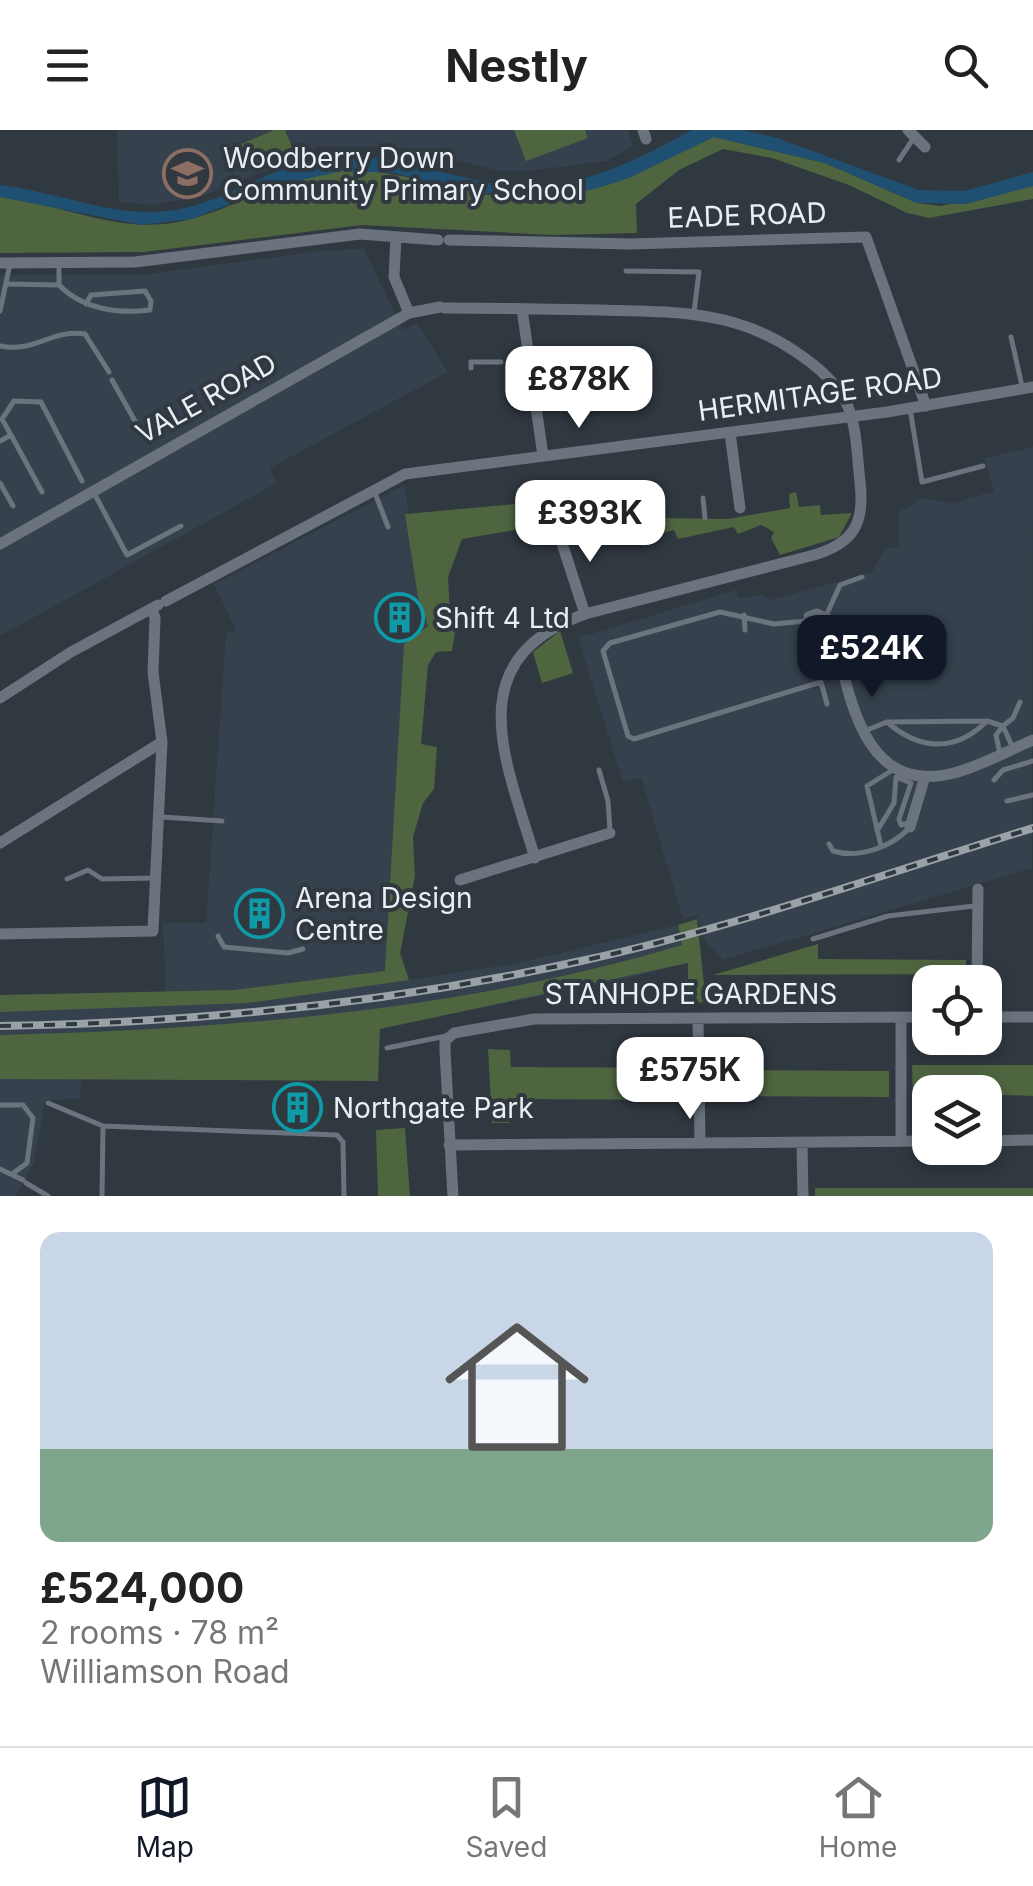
<!DOCTYPE html>
<meta charset="utf-8">
<style>
:root{--surface:#fff;--page:#f2f2f2;--text:#222;--muted:#767676;--line:#e0e0e0;--accent:#111827}
body{margin:0;font-family:Inter,sans-serif;background:var(--page);color:var(--text);height:100vh;display:flex;flex-direction:column;font-size:38px;white-space:nowrap}
*{box-sizing:border-box;margin:0}
p{font-size:32px;color:var(--muted)}
.icon{flex:none;width:55px;height:55px;fill:none;stroke:currentColor;stroke-width:2;stroke-linecap:round;stroke-linejoin:round}
.map{position:relative;height:1066px;overflow:hidden}
.sheet{display:flex;flex-direction:column;background:var(--surface);flex:1}
.sheet>*{flex:none}
.fabs{position:absolute;left:912px;top:835px;display:grid;gap:20px}
.fabs a{display:grid;place-items:center;width:90px;height:90px;border-radius:20px;background:var(--surface);box-shadow:0 5px 15px #0003;font-size:50px}
.price{position:absolute;translate:-50% -85px;padding:0 22px;border-radius:20px;background:#fff;color:#222;font-size:32px;line-height:65px;filter:drop-shadow(0 2px 5px #0008)}
.price::after{content:'';position:absolute;left:50%;top:60px;width:30px;height:22px;margin-left:-15px;background:inherit;clip-path:polygon(0 0,100% 0,50% 100%)}
.price.selected{background:var(--accent);color:#fff}
ul{padding:0;list-style:none}
li{display:grid;align-content:center;gap:20px;height:530px;padding:0 40px}
li+li{border-top:2px solid var(--line)}
li span{display:grid;place-items:center;height:310px;border-radius:20px;color:#555}
li>.icon{margin-inline-start:auto}
span .icon{width:180px;height:180px;fill:#fffc;stroke-width:1}
li b{font-size:42px}
header{display:flex;justify-content:space-between;align-items:center;height:130px;padding:0 40px;background:var(--surface);font-size:45px;font-weight:700}
.dock{display:flex;justify-content:space-around;align-items:center;height:140px;border-top:2px solid var(--line);background:var(--surface);font-size:28px;color:var(--muted)}
.dock a{display:grid;justify-items:center;gap:5px}
.dock .selected{color:var(--accent)}
.map>svg:first-child{display:block}
.built{fill:#35424e}
.green{fill:#4e6540}
.water{fill:#1f5072}
.lines{fill:none;stroke-linecap:round;stroke-linejoin:round}
.lane{stroke:#6b747e;stroke-width:5}
.street{stroke:#6b747e;stroke-width:11}
.rail-casing{stroke:#9aa1a7;stroke-width:8}
.rail{stroke:#303840;stroke-width:4;stroke-dasharray:11;stroke-linecap:butt}
.labels{text-anchor:middle;dominant-baseline:central;stroke-width:8;stroke-linejoin:round;paint-order:stroke}
.poi-label{font-size:28px;fill:#eaeff4;stroke:#303840;text-anchor:start}
.street-label{font-size:28px;fill:#eaeff4;stroke:#303840}
</style>
<header><svg class="icon" aria-label="menu" viewBox="0 0 24 24"><path d="M4 6h16M4 12h16M4 18h16"/></svg>Nestly<svg class="icon" aria-label="search" viewBox="0 0 24 24"><circle cx="10" cy="10" r="6"/><path d="M15 15l6 6"/></svg></header>
<div class="map">
<svg width="1033" height="1066" viewBox="0 0 1033 1066">
<rect width="100%" height="100%" fill="#303840"/>
<path class="built" d="M117,0H628L633,16L606,31L528,41H500L406,18L315,16V22L200,67L153,75L119,72Z
M364,119L403,200L417,193L448,242L270,338L277,353L0,506V145L150,144L319,121Z
M1033,317L1032,738L723,830L705,811L697,785L684,789L682,785L641,647L623,652L578,508L736,460L739,468L762,465L770,470L872,442L886,418H899L898,383L922,368L954,373L994,361L985,328Z
M405,355L418,467L428,496L394,852L514,834L677,795L683,815L666,839L606,853L126,948H81L80,969L45,970L34,1032L16,1066H0V865L166,862L163,793H206L226,503L236,500L214,454Z"/>
<path class="green" d="M274,0H285L293,19L246,39L237,16Z
M514,0H585L588,8L526,31Z
M714,7L825,33L917,73L941,76L1033,56V69L929,88L907,83L849,55L772,28L723,19L679,40L636,74L637,103L552,105L362,95L144,122L0,123V67C59,73 112,102 172,93C230,84 280,45 339,41C406,36 468,72 535,67C567,64 601,60 631,46C658,34 685,14 714,7Z
M583,354L585,368L649,360L654,388L728,389L790,378L789,364L796,362L799,377L820,375L821,385L852,383L839,407L780,425L771,408L774,402L761,395L738,404L734,397L678,409L674,400L622,414L616,393L576,403L568,391L462,409L448,447L450,482L458,483L452,521L436,522L428,535L421,614L437,617L434,659L423,673L413,707L415,746L400,823L409,850L248,873L0,882V865L233,860L385,841L404,514L428,496L418,467L405,384L515,374L517,358Z
M560,501L573,543L542,553L533,522Z
M697,789L706,872L688,873V833L380,899L378,951L0,949V905C230,899 461,881 682,815L678,795Z
M818,814V829L966,830V844L713,845Z
M488,919L510,920L511,937L685,938V970L511,969L510,993H492Z
M912,935H1033V966L930,962V967H913Z
M708,940L889,941V967L708,966Z
M405,998L410,1066H378L376,1000Z
M815,1058H1033V1066H815Z"/>
<path class="water" d="M692,0H743L777,8L919,60L964,61L1033,42V56L966,74L917,73L825,33L714,7L629,48L591,60L532,67L473,62L394,43L342,41L283,54L191,89L142,95L0,67V55C61,62 118,91 180,79C230,69 274,35 324,28C388,20 443,47 505,55C573,63 634,32 692,0Z"/>
<g class="lines">
<path class="lane" d="M899,30L913,9
M626,141L699,142L694,182
M8,154L59,155C82,179 118,184 150,180L151,171L145,161L91,165L86,174
M59,155V136
M0,181L10,134
M1011,207L1022,256
M0,216C36,223 51,199 85,204L109,242
M471,238V232H501
M112,250L140,300
M910,279L922,352L983,336
M11,305L2,289L14,271L41,272L82,351
M0,311L11,305L42,362
M0,353L13,376
M94,363L127,425L181,396
M375,363L388,397
M703,368L705,388
M744,485L745,500
M826,486L840,455L862,447
M806,491L774,494L720,482L610,513L603,521L628,606L634,609L821,552L827,574
M987,591C955,623 919,620 887,592Z
M987,591L1003,596L1013,588L1020,572
M1003,596L1012,616
M867,600L887,592
M1000,624L996,605L1003,596
M599,640L608,671L610,701
M994,650L1003,640L1033,631
M1007,671L1033,665
M162,687L222,691
M877,701L894,673L896,647L911,653L899,689L901,695L908,693
M829,714L833,721C858,729 892,717 909,698
M881,716L867,656L896,638
M67,749L88,740L102,749L155,748
M218,806L224,817L288,823L303,819
M813,809L888,786L974,776
M387,918L446,906
M48,973L103,996L337,1005L343,1012L344,1066
M0,975H23L33,988L27,1033L12,1044
M0,1039L23,1050
M26,1053L48,1066
M102,1066L103,996"/>
<path class="street" d="M643,0L646,9
M908,0L925,17
M396,107L394,147L409,183
M449,110L631,114L866,107L926,276
M0,133L135,132L360,104L438,110
M445,178C496,178 547,179 598,180C670,182 734,179 796,222C814,234 834,250 845,270C857,293 857,326 860,352C865,393 854,413 814,425L585,484C457,530 506,631 535,728
M522,179L543,326
M730,303L740,378
M557,398L585,484
M0,414L409,183L440,177
M166,471L405,344L887,282L1033,257
M837,528L809,494V487L817,484L831,491C848,553 857,668 954,643C981,636 1007,621 1033,610
M0,568L71,522L158,475
M910,697L925,646
M0,713L162,612
M460,750L610,703
M0,804L153,801L162,612L153,542L155,488L152,479
M977,852L978,759
M985,887H1033
M698,889L700,1013
M901,1011V887
M985,1011L1033,1010
M802,1012L803,1066
M449,1015L930,1011
M453,1066L445,921V911L454,903L534,889L930,887"/>
<defs>
<path id="rail" d="M0,896C196,893 390,873 581,831C734,798 883,744 1033,698"/>
</defs>
<use href="#rail" class="rail-casing"/>
<use href="#rail" class="rail"/>
</g>
<defs>
<symbol id="school-ring" viewBox="-11 -11 22 22"><circle r="9.5" fill="#303840" stroke="#8d6e63" stroke-width="1.5"/><path d="M0-5L7-2L0 1L-7-2ZM-4 1L0 2.5L4 1V4Q0 6-4 4Z" fill="#8d6e63"/></symbol>
<symbol id="building-ring" viewBox="-11 -11 22 22"><circle r="9.5" fill="#303840" stroke="#0f9aa8" stroke-width="1.5"/><path d="M-4-6H4V6H1V3H-1V6H-4ZM-2.5-4.3h1.7v1.8h-1.7ZM.8-4.3h1.7v1.8H.8ZM-2.5-1h1.7V.8h-1.7ZM.8-1h1.7V.8H.8Z" fill="#0f9aa8"/></symbol>
</defs>
<g fill-rule="evenodd">
<use href="#school-ring" x="160" y="16" width="55" height="55"/>
<use href="#building-ring" x="372" y="460" width="55" height="55"/>
<use href="#building-ring" x="232" y="756" width="55" height="55"/>
<use href="#building-ring" x="270" y="950" width="55" height="55"/>
</g>
<g class="labels">
<g class="poi-label">
<text x="223" y="28">Woodberry Down<tspan x="223" dy="32">Community Primary School</tspan></text>
<text x="435" y="488">Shift 4 Ltd</text>
<text x="295" y="768">Arena Design<tspan x="295" dy="32">Centre</tspan></text>
<text x="333" y="978">Northgate Park</text>
</g>
<g class="street-label">
<text transform="translate(747 85) rotate(-2)">EADE ROAD</text>
<text transform="translate(820 264) rotate(-8)">HERMITAGE ROAD</text>
<text transform="translate(206 268) rotate(-29)">VALE ROAD</text>
<text x="691" y="864">STANHOPE GARDENS</text>
</g>
</g>
</svg>
<div class="fabs">
<a><svg class="icon" aria-label="locate" viewBox="0 0 24 24"><circle cx="12" cy="12" r="6"/><path d="M12 2v4M12 18v4M2 12h4M18 12h4"/></svg></a>
<a><svg class="icon" aria-label="layers" viewBox="0 0 24 24"><path d="M12 4l9 5-9 5-9-5zM3 14l9 5 9-5"/></svg></a>
</div>
<b class="price" style="left:579px;top:301px">£878K</b>
<b class="price" style="left:590px;top:435px">£393K</b>
<b class="price selected" style="left:872px;top:570px">£524K</b>
<b class="price" style="left:690px;top:992px">£575K</b>
</div>
<section class="sheet">
<ul>
<li><span style="background:linear-gradient(#c9d6e8 70%,#7fa58c 0)"><svg class="icon" aria-label="home" viewBox="0 0 24 24"><path d="M3 11l9-7 9 7M6 9v11h12V9"/></svg></span><div><b>£524,000</b><p>2 rooms · 78 m²</p><p>Williamson Road</p></div></li>
</ul>
</section>
<nav class="dock">
<a class="selected"><svg class="icon" aria-label="map" viewBox="0 0 24 24"><path d="M3 6l6-2 6 2 6-2v14l-6 2-6-2-6 2zM9 4v14M15 6v14"/></svg>Map</a>
<a><svg class="icon" aria-label="saved" viewBox="0 0 24 24"><path d="M7 4h10v16l-5-4-5 4z"/></svg>Saved</a>
<a><svg class="icon" aria-label="home" viewBox="0 0 24 24"><path d="M3 11l9-7 9 7M6 9v11h12V9"/></svg>Home</a>
</nav>
